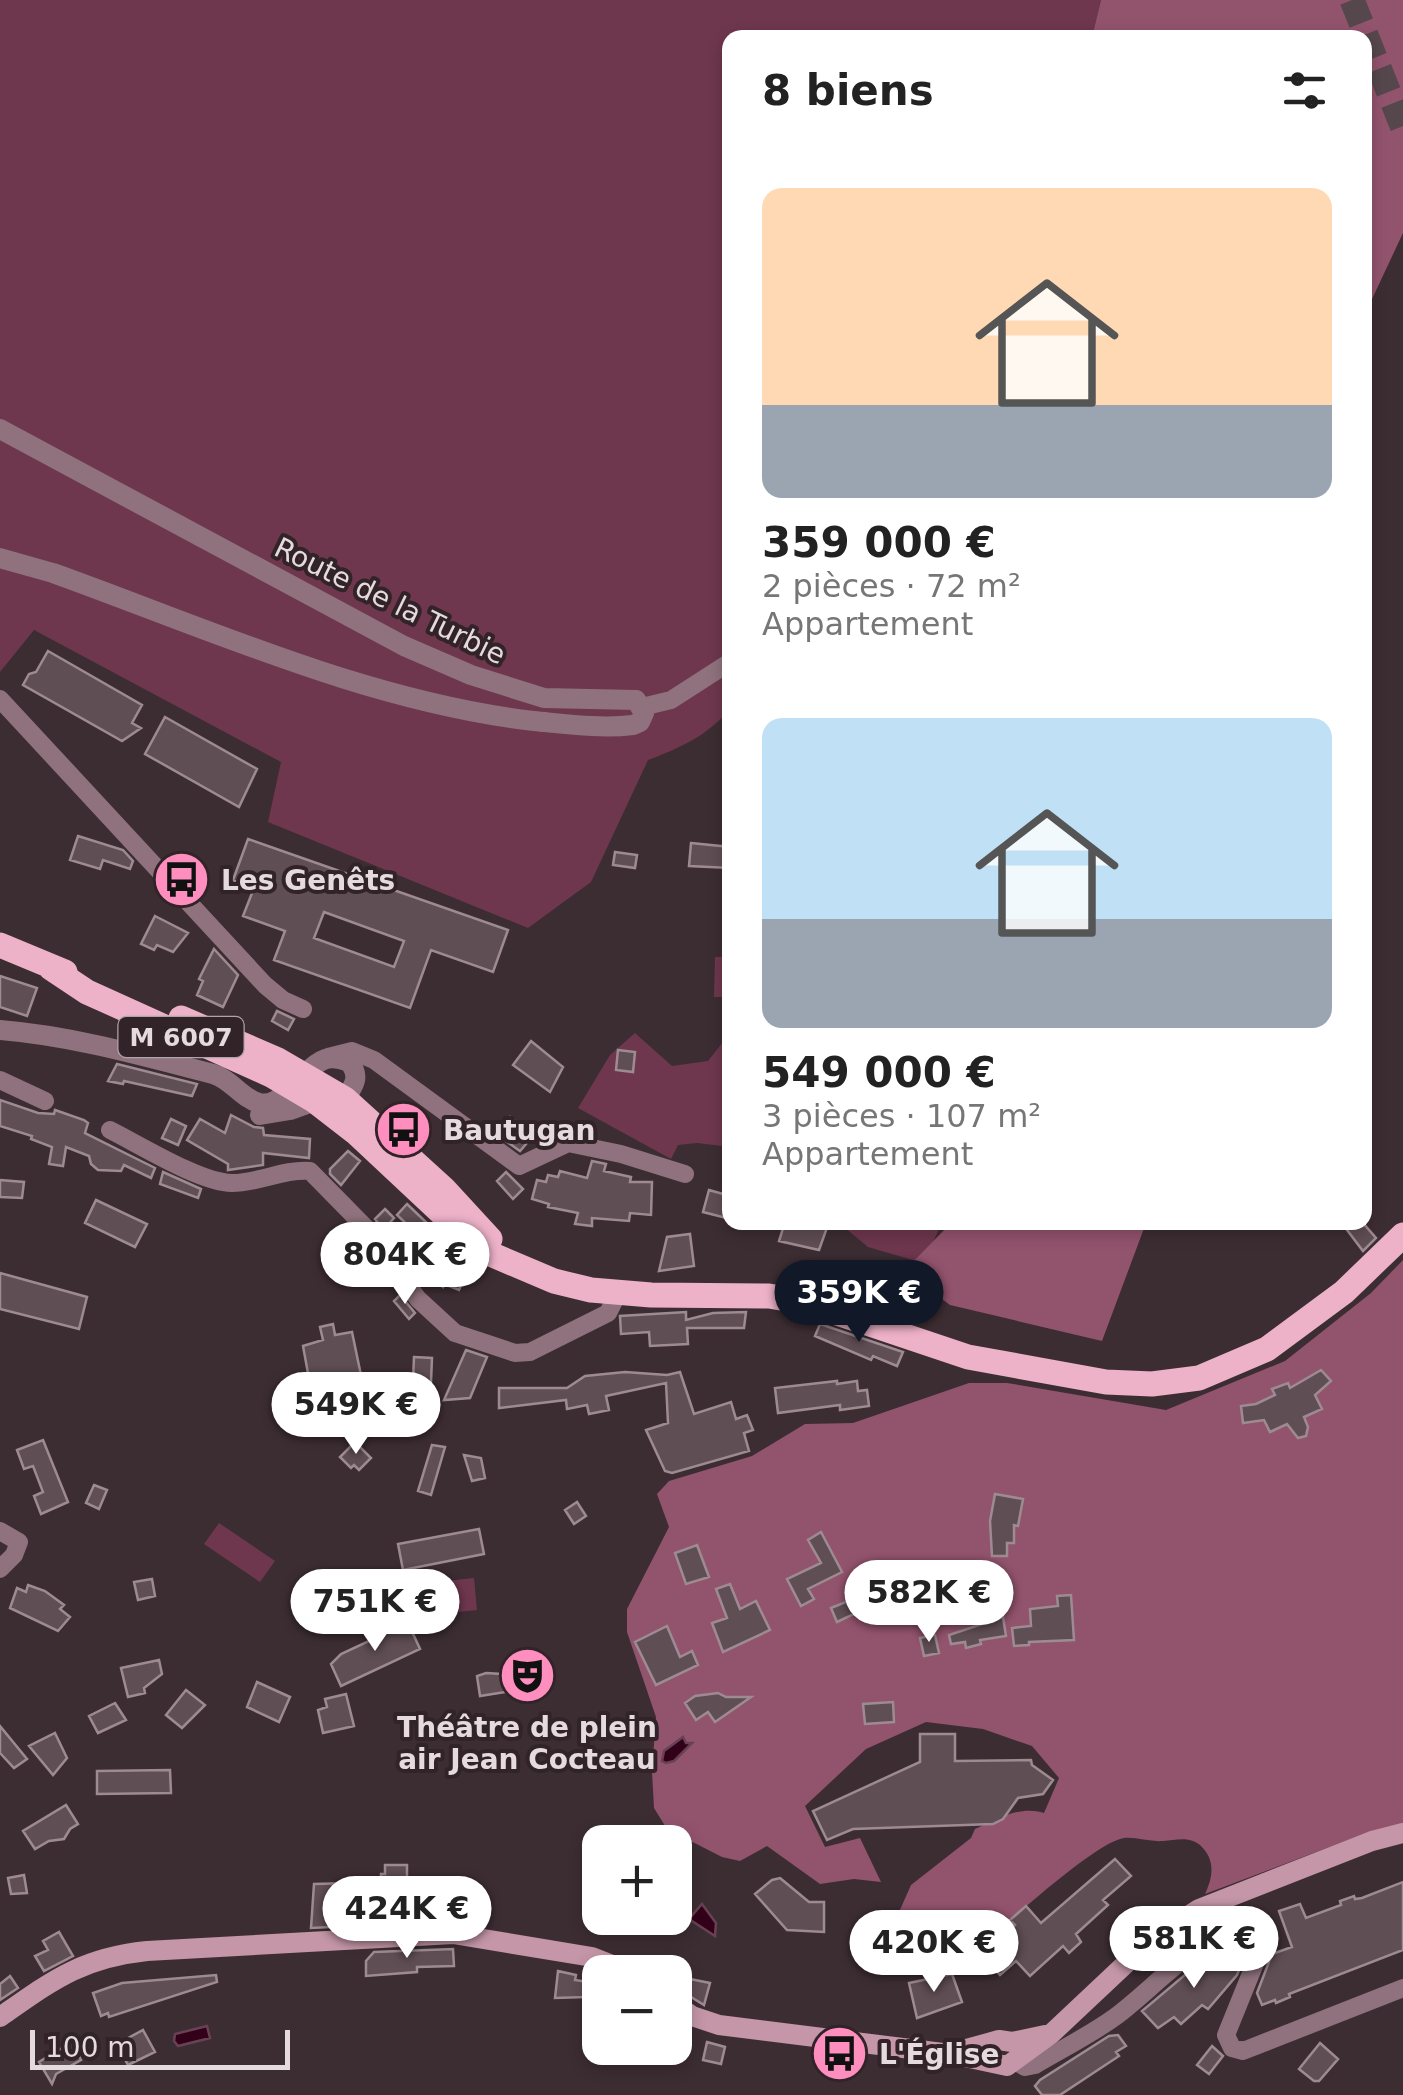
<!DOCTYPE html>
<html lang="fr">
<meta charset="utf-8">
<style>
:root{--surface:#fff;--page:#f6f6f6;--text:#222;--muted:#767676;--accent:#111827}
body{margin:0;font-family:"DejaVu Sans",sans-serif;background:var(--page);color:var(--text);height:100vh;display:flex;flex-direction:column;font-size:38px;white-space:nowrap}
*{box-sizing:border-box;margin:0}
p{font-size:32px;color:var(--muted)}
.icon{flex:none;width:55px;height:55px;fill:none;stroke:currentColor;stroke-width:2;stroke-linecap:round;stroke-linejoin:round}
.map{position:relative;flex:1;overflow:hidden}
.panel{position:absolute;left:722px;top:30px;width:650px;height:1200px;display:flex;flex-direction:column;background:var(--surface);border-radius:20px;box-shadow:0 5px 15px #0003}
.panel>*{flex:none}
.tools{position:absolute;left:582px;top:1825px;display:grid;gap:20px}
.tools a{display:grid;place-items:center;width:110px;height:110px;border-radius:20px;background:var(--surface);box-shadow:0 5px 15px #0003;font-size:50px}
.scale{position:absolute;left:30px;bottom:25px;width:260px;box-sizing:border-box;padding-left:10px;border:5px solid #e5dbdf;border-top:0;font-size:28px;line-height:35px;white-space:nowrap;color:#e5dbdf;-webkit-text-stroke:8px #322328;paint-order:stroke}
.price{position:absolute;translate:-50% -85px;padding:0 22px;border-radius:35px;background:#fff;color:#222;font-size:32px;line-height:65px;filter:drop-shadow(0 2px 5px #0008)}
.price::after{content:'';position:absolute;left:50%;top:60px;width:30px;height:22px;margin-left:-15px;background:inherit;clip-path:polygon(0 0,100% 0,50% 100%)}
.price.selected{background:var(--accent);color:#fff}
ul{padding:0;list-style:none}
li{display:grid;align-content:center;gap:20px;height:530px;padding:0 40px}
li span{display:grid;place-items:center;height:310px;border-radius:20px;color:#555}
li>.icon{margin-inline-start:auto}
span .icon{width:180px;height:180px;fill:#fffc;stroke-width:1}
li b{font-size:42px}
h2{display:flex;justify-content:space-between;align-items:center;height:120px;padding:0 40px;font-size:42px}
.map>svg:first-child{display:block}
.green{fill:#6e374e}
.forest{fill:#92536d}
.water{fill:#320019;stroke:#684254;stroke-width:2.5}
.building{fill:#5f4e54;stroke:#9e8b92;stroke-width:2.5;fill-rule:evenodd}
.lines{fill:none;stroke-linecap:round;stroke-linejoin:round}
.primary-tunnel{stroke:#55474c;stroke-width:25;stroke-dasharray:25 12;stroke-linecap:butt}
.minor{stroke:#8f727d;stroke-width:18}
.tertiary{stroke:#8f727d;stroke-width:20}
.secondary{stroke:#c496a7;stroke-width:20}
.primary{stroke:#edb1c8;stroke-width:25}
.labels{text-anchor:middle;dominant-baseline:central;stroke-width:8;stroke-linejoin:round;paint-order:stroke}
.shield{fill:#322328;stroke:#afa4a8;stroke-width:2.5}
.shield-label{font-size:25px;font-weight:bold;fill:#e5dbdf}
.street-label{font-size:28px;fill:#e5dbdf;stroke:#322328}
.poi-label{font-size:28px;font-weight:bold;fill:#e5dbdf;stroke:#322328;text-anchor:start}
</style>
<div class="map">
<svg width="1403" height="2095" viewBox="0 0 1403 2095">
<rect width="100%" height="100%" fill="#3c2d32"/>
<path class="green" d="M0,0H1101L1092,37L730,38V708C711,734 678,749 648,760L591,882L528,928L268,822L281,762L34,630L0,672Z
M715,957H730V997H714Z
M635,1033L672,1066L708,1061L730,1033V1147L697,1143L678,1145L671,1159L578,1108L610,1055Z
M839,1223H942L923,1263L868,1247Z
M219,1523L275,1561L260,1582L204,1544Z
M474,1578L477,1610L411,1617L408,1585Z"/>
<path class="forest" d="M1101,0H1403V233L1365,314V38L1092,37Z
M951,1223V1222L1146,1223L1102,1341L950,1305L904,1271Z
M1403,1260V1824L1361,1835L1205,1894C1213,1877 1216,1860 1200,1845C1189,1836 1176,1840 1163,1841C1150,1842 1137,1837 1124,1838C1094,1842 993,1936 965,1960L923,1952L899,1912L911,1885L971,1838L975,1829C998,1819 1020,1805 1044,1813L1059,1778L1032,1746L983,1729L926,1722L866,1749L805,1806L825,1847L860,1838L881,1882L854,1879L820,1884L767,1846L740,1861L722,1857L667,1829L654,1808L652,1772L656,1717L627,1632V1609L669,1527L657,1494L669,1481L752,1456L805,1424L853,1423L969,1383H1007L1166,1410L1285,1361L1371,1293Z"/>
<path class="water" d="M683,1737L686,1743H692L674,1761L666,1763L662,1761L664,1751Z
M702,1904L716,1923L715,1936L689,1919Z
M207,2026L210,2038L178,2046L174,2041L175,2034Z"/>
<path class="building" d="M48,651L142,705L132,723L141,728L122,741L23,685L29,674L36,672Z
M165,717L257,769L239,807L145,754Z
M78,836L123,850L133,861L130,869L103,860L100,869L70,860Z
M248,839L508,930L493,972L431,950L410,1008L274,960L285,931L243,916L254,888L233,880ZM324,912L404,941L394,967L314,938Z
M691,843L730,847V868L689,866Z
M615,852L637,855L635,868L613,865Z
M155,916L188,933L173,952L157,945L154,950L141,944Z
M214,949L238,975L223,1007L197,995L203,981L199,979Z
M0,976L37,988L27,1016L0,1007Z
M277,1011L294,1019L288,1030L272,1021Z
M531,1041L563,1067L550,1092L513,1065Z
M618,1050L635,1052L633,1072L616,1070Z
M117,1064L197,1084L192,1096L124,1081L123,1084L108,1081Z
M0,1100L38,1113L54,1114L55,1110L84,1120L88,1123L85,1133L155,1168L151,1178L124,1165L121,1171L98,1170L91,1164L89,1156L66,1147L63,1166L49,1164L52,1147L31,1139L32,1136L0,1126Z
M231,1115L254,1127L263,1128L264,1135L310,1139L309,1158L263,1153V1165L228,1170V1164L187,1140L200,1119L225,1133Z
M510,1117L533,1136L520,1151L496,1134Z
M171,1119L186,1126L178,1145L162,1138Z
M348,1151L360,1161L341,1185L330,1174V1169Z
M592,1161L606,1164L604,1171L631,1177L630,1182H652L651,1215L630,1213L629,1221L592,1218V1226L575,1224L578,1213L548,1207L549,1204L532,1199L537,1180L546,1182L548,1175L558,1177L560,1171L587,1178Z
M163,1172L201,1189L198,1198L160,1184Z
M506,1172L523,1189L513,1199L497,1181Z
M0,1180L24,1182L22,1198L0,1197Z
M709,1190L730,1196V1219L703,1212Z
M96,1200L147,1224L135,1247L85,1223Z
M407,1204L428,1224L418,1235L397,1215Z
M385,1209L394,1218L383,1230L375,1219Z
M785,1222H829L819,1250L779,1241Z
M1341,1222H1362L1376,1238L1363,1251Z
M690,1234L694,1266L659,1271L667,1237Z
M441,1243L452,1250L442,1266L466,1274L459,1290L444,1284L443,1287L422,1272Z
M0,1273L87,1297L79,1329L0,1309Z
M400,1295L415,1313L409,1319L394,1301Z
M686,1312V1320L713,1313L746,1312L744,1328H687L688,1344L650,1346L649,1332L621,1334L620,1316Z
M333,1324L335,1335L352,1332L367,1404L352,1407L357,1433L345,1435L333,1386L311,1390L303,1346L323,1340L320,1327Z
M820,1324L903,1352L897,1366L873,1356L871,1360L815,1336Z
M466,1350L487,1357L470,1398L444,1400Z
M414,1357L432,1358L431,1382L413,1381Z
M1321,1370L1331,1381L1315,1395L1322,1409L1304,1417L1308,1427L1306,1436L1298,1438L1287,1424L1270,1432L1264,1420L1243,1423L1241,1406L1256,1404L1275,1395L1272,1389L1288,1383L1290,1388Z
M625,1372L667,1375L680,1372L694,1414L731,1402L736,1419L747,1415L753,1430L744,1433L749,1451L672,1473L665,1471L646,1430L668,1423L666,1383L606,1396L609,1410L589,1414L587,1405L567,1409L566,1400L499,1408V1388H567L585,1376Z
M837,1381V1384L857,1381L858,1391L867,1390L869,1406L840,1410V1405L778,1413L775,1388Z
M43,1440L68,1502L41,1514L34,1496L43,1492L33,1466L24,1469L17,1450Z
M352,1445L356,1449L359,1446L371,1458L359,1470L354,1465L351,1468L340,1457Z
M432,1445L445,1447L431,1495L418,1491Z
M464,1455L481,1458L485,1478L472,1481Z
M94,1485L107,1490L99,1509L86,1503Z
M995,1494L1023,1499L1018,1526L1014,1525V1543H1007V1556H992L990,1521Z
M577,1502L586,1516L574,1524L565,1510Z
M479,1529L484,1554L403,1570L398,1544Z
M821,1532L842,1572L808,1589L814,1599L801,1606L787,1579L821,1563L808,1540Z
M697,1545L709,1577L686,1584L675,1553Z
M152,1579L155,1596L138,1600L134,1582Z
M730,1584L740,1609L756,1601L770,1630L723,1652L712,1623L727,1618L716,1589Z
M28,1585L45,1591L64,1605L60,1609L70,1617L58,1631L10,1608L17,1588L26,1592Z
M1071,1595L1074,1640L1029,1642V1645L1014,1646L1012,1628L1031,1626L1030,1609L1058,1606L1057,1596Z
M848,1601L854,1614L837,1622L831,1608Z
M1003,1617L1006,1636L980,1640L981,1644L966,1648L965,1642L951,1644L949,1635Z
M409,1625L420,1649L341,1686L331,1664L341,1654L401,1626Z
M667,1626L680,1657L692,1651L698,1665L656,1685L635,1642Z
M935,1635L939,1653L924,1656L920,1638Z
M159,1660L162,1674L144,1688L145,1693L128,1697L121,1668Z
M486,1673L502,1674L511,1691L480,1696L477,1676Z
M257,1682L290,1697L279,1722L247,1707Z
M186,1690L205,1705L182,1728L166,1715Z
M718,1693L726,1697H751L715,1722L708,1712L696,1720L685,1703L695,1696Z
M346,1694L354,1726L323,1733L318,1710L327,1707L325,1699Z
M893,1702L894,1722L865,1724L863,1704Z
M115,1703L126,1720L98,1733L89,1716Z
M0,1726L27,1759L14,1768L0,1753Z
M55,1733L67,1758L53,1775L29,1746Z
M920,1734H955V1761L1031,1760L1032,1765L1053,1780L1043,1794L1018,1798L1003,1819L993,1824L853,1829L827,1840L813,1811L920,1762Z
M170,1770L171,1793L97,1794V1771Z
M66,1805L78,1824L70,1829L64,1839L49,1841L35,1849L23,1831Z
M1115,1859L1131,1876L1103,1900L1108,1905L1076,1934L1081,1942L1069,1953L1063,1946L1030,1976L1016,1961L1000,1975L987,1960L1003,1946L998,1940L1015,1925L1010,1920L1026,1906L1041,1923Z
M385,1865H407V1879L424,1878V1906L400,1907L399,1894L381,1895V1874H385Z
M24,1875L27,1893L11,1894L8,1878Z
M780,1878L809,1902H824V1932L787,1930L755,1894L772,1880Z
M1403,1882V1950L1289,1994L1290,1997L1276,2003L1275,2000L1262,2005L1257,1993L1272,1954L1292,1947L1279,1911L1300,1904L1306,1918L1341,1905L1340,1901L1354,1896L1355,1899L1362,1898Z
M351,1883L352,1926L311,1928L314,1884Z
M59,1932L73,1956L44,1971L35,1956L48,1950L43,1941Z
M453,1949L454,1966L417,1967V1972L366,1976V1961L374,1952Z
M1228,1952L1243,1960L1237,1975L1208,2009L1202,2005L1181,2024L1174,2017L1158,2028L1142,2011L1199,1963L1204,1970L1213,1958L1221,1965Z
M558,1971L576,1975L575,1980L588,1982L586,1997L555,1998Z
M952,1974L962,2002L917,2018L909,1983Z
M216,1975L217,1982L109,2017L108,2013L101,2016L93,1993L122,1983Z
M10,1976L18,1988L0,2000V1984Z
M675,1976L710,1983L704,2005L675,1987Z
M143,2030L155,2052L128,2065L117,2044Z
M1118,2035L1126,2046L1116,2052L1119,2056L1060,2095H1042L1035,2086L1040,2080L1109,2036Z
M72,2042L81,2060L56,2074L52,2084L39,2062Z
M707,2042L725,2047L721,2064L703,2060Z
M1320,2043L1338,2059L1319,2081H1314L1299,2069Z
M1212,2046L1223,2056L1209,2074L1197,2065Z
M648,2048H662L661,2062L646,2061Z"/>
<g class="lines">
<path class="primary-tunnel" d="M1352,0L1403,128"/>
<path class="minor" d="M0,699L265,985L283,1000L303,1009
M642,707L671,700L730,662
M328,1057L352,1051L374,1060L519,1166L568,1143L621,1154L685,1174
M0,1080L45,1101
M110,1130C140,1145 201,1183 232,1183C259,1183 283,1169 310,1171L366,1228L418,1299L455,1333L515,1353L530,1352L608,1313L618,1293
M0,1531L19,1542L14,1555L0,1569
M1015,2061L1025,2067L1035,2065C1062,2049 1090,2035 1115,2017C1157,1986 1195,1937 1248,1927L1261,1936L1262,1946L1226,2035L1232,2048L1243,2051L1403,1988"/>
<path class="tertiary" d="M0,429L404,646L471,675L544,698L636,700L644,713L640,722L633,725C601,729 566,724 534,721C369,702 209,629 53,573L0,558
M0,1030C73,1036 143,1056 213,1074C231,1079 241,1098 259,1103C273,1106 282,1096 292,1087
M305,1074C320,1059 328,1054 349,1062C361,1076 354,1086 345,1099
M260,1115L290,1110L315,1101"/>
<path class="secondary" d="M675,2004L692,2016L719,2025L951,2054L1007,2066L1051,2034L1152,1939L1199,1909L1372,1841L1403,1833
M0,2017C53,1980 81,1958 147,1951L453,1934L592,1957L630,1972
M952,2053L999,2040L1012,2042L1045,2035"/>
<path class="primary" d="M0,945L65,972
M51,968L87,992L271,1075L315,1101L355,1132L481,1250L554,1281L591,1290L651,1295L769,1296L804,1302L968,1357L1106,1382L1152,1384L1199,1378L1267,1349L1344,1292L1403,1235
M181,1018L278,1060L345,1099L444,1189L490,1239"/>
</g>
<defs>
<symbol id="bus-disc" viewBox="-11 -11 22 22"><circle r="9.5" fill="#fe8ebd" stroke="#322328"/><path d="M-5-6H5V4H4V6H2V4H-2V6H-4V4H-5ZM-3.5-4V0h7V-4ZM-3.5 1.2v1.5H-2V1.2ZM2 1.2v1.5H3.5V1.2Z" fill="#111"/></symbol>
<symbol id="theatre-disc" viewBox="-11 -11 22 22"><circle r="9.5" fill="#fe8ebd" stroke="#322328"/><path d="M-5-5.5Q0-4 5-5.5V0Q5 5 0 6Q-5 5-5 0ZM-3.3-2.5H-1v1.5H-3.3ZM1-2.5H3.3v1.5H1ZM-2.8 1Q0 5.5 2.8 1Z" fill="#111"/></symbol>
</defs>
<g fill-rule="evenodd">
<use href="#bus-disc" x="150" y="848" width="63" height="63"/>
<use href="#bus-disc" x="372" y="1098" width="63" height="63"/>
<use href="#theatre-disc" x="496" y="1644" width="63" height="63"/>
<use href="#bus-disc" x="808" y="2022" width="63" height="63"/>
</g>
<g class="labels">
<rect class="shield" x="118.5" y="1017" width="125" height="40" rx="8"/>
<g class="shield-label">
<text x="181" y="1037">M 6007</text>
</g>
<g class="street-label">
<text transform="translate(390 601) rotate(26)">Route de la Turbie</text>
</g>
<g class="poi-label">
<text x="221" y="880">Les Genêts</text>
<text x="443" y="1130">Bautugan</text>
<text x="527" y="1727" text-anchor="middle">Théâtre de plein<tspan x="527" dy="32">air Jean Cocteau</tspan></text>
<text x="879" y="2054">L'Église</text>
</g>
</g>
</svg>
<div class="tools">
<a>+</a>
<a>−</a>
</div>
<div class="scale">100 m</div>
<b class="price" style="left:405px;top:1307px">804K €</b>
<b class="price selected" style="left:859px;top:1345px">359K €</b>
<b class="price" style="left:356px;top:1457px">549K €</b>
<b class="price" style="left:929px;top:1645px">582K €</b>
<b class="price" style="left:375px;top:1654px">751K €</b>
<b class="price" style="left:407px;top:1961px">424K €</b>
<b class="price" style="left:1194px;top:1991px">581K €</b>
<b class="price" style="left:934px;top:1995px">420K €</b>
<section class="panel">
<h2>8 biens<svg class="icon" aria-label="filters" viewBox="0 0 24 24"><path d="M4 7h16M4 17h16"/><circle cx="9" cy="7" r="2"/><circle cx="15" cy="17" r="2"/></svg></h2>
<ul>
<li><span style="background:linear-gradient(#ffd9b3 70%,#9aa5b1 0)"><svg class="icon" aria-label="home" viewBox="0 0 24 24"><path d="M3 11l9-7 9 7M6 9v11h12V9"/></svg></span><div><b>359 000 €</b><p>2 pièces · 72 m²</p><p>Appartement</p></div></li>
<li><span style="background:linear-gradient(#bfe0f5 65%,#9aa5b1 0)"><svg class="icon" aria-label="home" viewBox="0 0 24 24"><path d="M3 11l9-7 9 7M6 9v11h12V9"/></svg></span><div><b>549 000 €</b><p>3 pièces · 107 m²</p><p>Appartement</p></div></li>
</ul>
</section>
</div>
